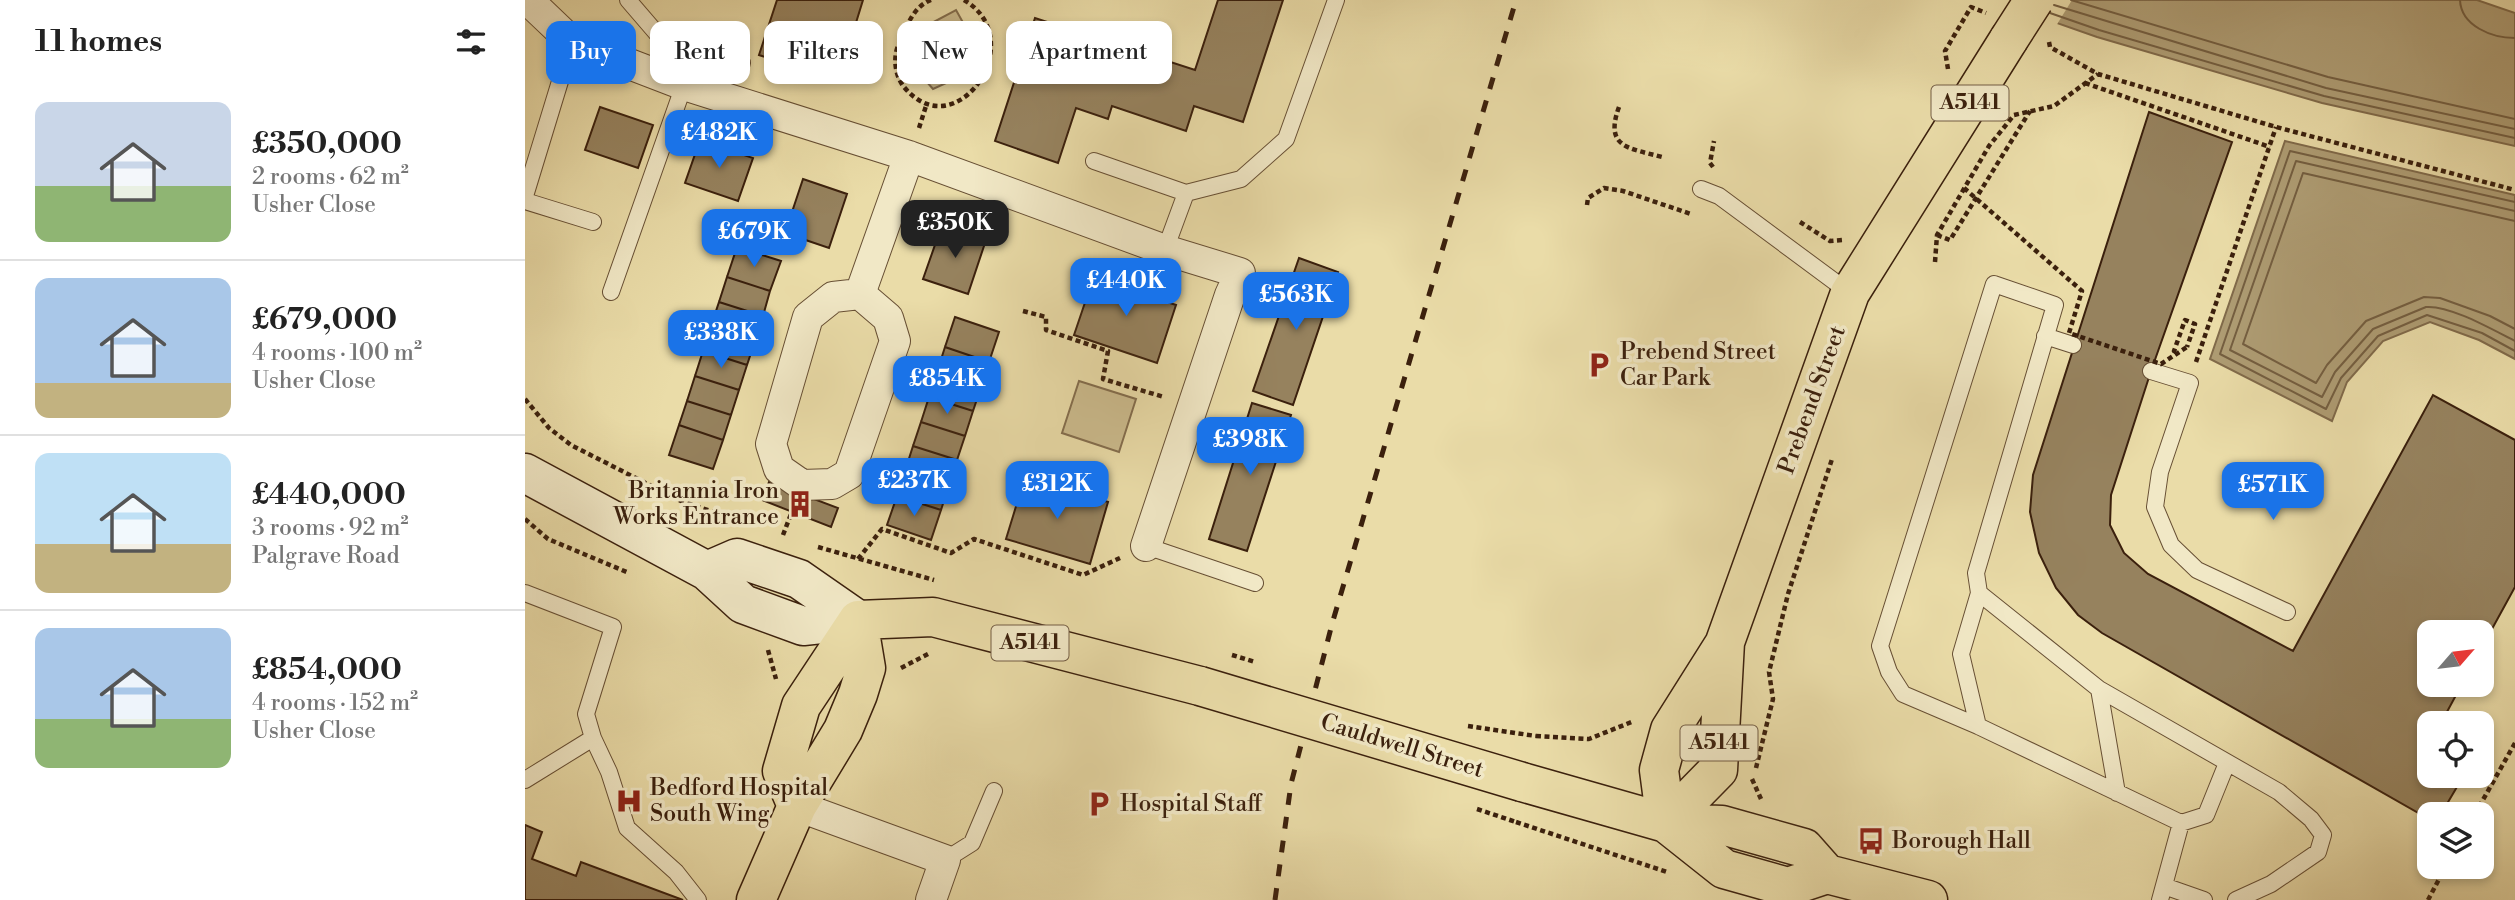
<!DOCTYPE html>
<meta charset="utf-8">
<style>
:root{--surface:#fff;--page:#f2f2f2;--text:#222;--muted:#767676;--line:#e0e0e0;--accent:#1a73e8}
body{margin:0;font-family:"Libre Bodoni",serif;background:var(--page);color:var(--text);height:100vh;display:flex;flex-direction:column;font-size:26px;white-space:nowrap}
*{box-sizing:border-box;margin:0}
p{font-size:23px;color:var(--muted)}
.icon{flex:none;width:38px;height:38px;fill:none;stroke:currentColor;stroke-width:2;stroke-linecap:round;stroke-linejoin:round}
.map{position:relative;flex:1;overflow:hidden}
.drawer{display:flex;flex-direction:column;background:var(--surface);width:525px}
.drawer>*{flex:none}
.banner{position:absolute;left:21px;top:21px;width:665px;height:63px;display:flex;gap:14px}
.needle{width:46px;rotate:62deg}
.buttons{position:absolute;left:1892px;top:620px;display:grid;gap:14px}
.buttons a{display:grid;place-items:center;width:77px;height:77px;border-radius:14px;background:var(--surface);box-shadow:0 4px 10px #0003;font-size:35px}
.price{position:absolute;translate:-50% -60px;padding:0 16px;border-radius:14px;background:var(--accent);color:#fff;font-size:23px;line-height:46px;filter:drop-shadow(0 2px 4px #0008)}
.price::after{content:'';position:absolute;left:50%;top:42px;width:21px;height:16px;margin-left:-10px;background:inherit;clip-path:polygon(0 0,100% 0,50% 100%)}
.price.active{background:#222;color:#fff}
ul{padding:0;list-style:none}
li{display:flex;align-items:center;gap:21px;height:175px;padding:0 35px}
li+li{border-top:2px solid var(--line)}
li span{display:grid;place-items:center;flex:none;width:196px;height:140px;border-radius:14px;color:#555}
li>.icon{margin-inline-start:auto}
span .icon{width:84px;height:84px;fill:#fffc;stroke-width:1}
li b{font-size:30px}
h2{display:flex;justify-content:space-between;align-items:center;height:84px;padding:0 35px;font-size:30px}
.pill{padding:0 24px;border-radius:14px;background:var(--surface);box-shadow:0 4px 10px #0003;font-size:24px;line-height:63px}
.pill.active{background:var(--accent);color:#fff}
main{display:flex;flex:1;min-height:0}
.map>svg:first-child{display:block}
.green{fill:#ccbc8e;stroke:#846e4e;stroke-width:2}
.water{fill:#ae9c73;stroke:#806a4a;stroke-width:2}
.pier{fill:#eadca8}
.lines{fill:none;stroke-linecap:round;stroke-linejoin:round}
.shore{stroke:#745e40;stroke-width:2}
.building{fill:#96825e;stroke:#3b200d;stroke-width:2}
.lane-casing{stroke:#674f34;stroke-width:18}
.street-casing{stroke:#674f34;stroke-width:32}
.secondary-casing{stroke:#3b200d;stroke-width:41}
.primary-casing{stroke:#3b200d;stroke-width:41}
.path{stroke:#3b200d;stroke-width:4.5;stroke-dasharray:5 3.5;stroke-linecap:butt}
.lane{stroke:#f1e8c6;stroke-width:16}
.street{stroke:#f1e8c6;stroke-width:30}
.secondary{stroke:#f1e8c6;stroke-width:38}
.primary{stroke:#eadca8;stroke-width:38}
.rail{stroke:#3b200d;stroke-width:5;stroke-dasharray:12 12;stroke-linecap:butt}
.primary-bridge-casing{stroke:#3b200d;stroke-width:41;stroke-linecap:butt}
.path-bridge{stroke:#3b200d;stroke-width:4.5;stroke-dasharray:5 3.5;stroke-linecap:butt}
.primary-bridge{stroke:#eadca8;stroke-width:38}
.labels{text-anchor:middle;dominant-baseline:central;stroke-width:7;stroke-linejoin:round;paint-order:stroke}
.shield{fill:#f1e8c6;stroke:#725c44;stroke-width:2}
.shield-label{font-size:21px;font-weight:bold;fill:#3b200d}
.poi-label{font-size:23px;fill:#3b200d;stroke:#f1e8c6;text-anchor:start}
.street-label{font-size:23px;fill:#3b200d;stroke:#f1e8c6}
</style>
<main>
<section class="drawer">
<h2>11 homes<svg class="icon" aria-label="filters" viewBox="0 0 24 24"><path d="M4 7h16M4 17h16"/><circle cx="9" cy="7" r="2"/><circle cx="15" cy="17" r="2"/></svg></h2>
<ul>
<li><span style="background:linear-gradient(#c9d6e8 60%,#8fb573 0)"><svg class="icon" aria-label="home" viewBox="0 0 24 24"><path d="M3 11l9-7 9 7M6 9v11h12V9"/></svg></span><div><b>£350,000</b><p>2 rooms · 62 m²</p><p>Usher Close</p></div></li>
<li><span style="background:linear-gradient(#a9c7e8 75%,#c2b280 0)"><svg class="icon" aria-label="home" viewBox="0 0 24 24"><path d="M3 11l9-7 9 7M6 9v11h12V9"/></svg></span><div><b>£679,000</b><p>4 rooms · 100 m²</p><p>Usher Close</p></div></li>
<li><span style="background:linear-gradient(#bfe0f5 65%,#c2b280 0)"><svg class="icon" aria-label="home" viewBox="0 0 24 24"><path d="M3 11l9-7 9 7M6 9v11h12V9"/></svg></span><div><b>£440,000</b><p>3 rooms · 92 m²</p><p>Palgrave Road</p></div></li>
<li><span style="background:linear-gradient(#a9c7e8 65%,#8fb573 0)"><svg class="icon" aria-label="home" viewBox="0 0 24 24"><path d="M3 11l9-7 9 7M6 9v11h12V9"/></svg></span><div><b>£854,000</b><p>4 rooms · 152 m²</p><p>Usher Close</p></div></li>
</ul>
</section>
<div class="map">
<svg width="1990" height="900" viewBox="0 0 1990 900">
<rect width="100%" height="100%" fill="#eadca8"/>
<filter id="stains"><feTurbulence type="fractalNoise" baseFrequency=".00286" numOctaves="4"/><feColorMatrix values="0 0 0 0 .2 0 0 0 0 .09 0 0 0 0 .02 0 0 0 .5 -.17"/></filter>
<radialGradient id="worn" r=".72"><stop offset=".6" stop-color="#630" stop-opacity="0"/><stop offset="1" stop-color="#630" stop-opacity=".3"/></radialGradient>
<path class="green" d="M431,10L450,44L441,74L408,89L387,65L401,26Z
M554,381L611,399L594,452L537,433Z"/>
<path class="water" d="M1466,0H1952L1990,13V146L1797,103L1572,37Z
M1760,141L1990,195V359L1954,340L1905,322L1858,341L1822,382L1807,421L1685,359Z"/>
<path class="pier" d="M1462,0H1547L1531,26L1465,3Z"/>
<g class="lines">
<path class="shore" d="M1546,0L1803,77L1990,119
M1935,0C1936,26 1967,38 1990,38
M1529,5L1801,88L1990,129
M1525,13L1574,30L1799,96L1990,138
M1990,202L1765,151L1695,354L1801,409L1816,378L1853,336L1902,315L1957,333L1990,351
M1990,211L1771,161L1705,350L1797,397L1810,372L1848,329L1901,307C1925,305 1968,330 1990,341
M1990,221L1778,173L1718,344L1791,383L1802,365L1841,321L1899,297L1915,298L1965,316L1990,329"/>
</g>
<path class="building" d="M252,0H338L313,81L234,55Z
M693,0H758L718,122L669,106L661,131L587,106L583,119L551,108L533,163L470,141L510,18L670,70Z
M75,107L128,125L113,168L60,150Z
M1624,112L1707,142L1626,371L1586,495L1585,525L1599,553L1623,574L1768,651L1908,395L1990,440V587L1956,649V632H1904V684H1937L1916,723H1904V775H1939L1916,814H1904V819L1577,633L1553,615L1531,588L1514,553L1505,512L1508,475Z
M175,140L228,158L213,201L160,183Z
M278,179L322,194L304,248L260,233Z
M417,225L461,240L443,294L398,279Z
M212,247L256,261L245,291L202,277Z
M774,258L813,272L768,405L728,391Z
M569,276L591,283L594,276L633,289L629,298L651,305L632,363L549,335Z
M202,277L245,291L238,316L194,302Z
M194,302L238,316L230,341L186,326Z
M430,317L474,332L464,362L420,347Z
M186,326L230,341L222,365L178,351Z
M420,347L464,362L456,387L412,372Z
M178,351L222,365L214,390L170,376Z
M412,372L456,387L448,411L404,397Z
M170,376L214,390L206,415L162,401Z
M404,397L448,411L440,436L396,422Z
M162,401L206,415L198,440L154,425Z
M727,403L766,415L722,551L684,539Z
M396,422L440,436L432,460L388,446Z
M154,425L198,440L188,469L144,455Z
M388,446L432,460L424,485L380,471Z
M380,471L424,485L416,510L372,496Z
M500,477L583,502L565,564L481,539Z
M244,482L313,508L306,527L237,500Z
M372,496L416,510L406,540L362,525Z
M0,825L17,832L7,859L51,876L56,862L158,900H0Z"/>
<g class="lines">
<defs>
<path id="lane" d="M103,0L146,50L188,62L217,63
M569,161L661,193
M1176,189L1194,196L1325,293
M0,196L47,42
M0,201L68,222
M640,250L661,193L716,179L761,139L811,0
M86,292L159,85
M1520,336L1548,345
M1626,371L1665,383L1635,472L1630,507L1646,545L1672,570L1762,612
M621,546L730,583
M0,593L88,627L61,714L68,738L84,772L102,828L151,872L173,900
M1574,689L1592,793
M1453,726L1436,654L1454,593
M0,780L68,738
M1656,823L1681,815L1702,763
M420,860L447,843L469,791
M1639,886L1679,900
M1635,900L1656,823L1453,726L1378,694L1364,672L1355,646L1469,284L1530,305L1451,573L1454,593L1574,689L1754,792L1786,819L1798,835L1793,852L1746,884L1711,900"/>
<path id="street" d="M0,1L5,2L47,42L159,85L384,156L640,250L715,273L705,295L621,546
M335,294L363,318L370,341L324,474L307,484L277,485L254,469L246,444L283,317L308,297Z
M335,294L384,156
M272,806L420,860L406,900"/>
<path id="secondary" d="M0,473L182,571L218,604L278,626L333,620
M182,571L212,558L274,579L333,620"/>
<path id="primary" d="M333,620L408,617L675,686
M997,782L1141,823L1199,869L1263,887L1302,874L1403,900
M272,806L257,771L276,706L333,620
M1141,823L1193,770L1200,642L1325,293L1484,39
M1141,823L1134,770L1145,730L1198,646
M1141,823L1197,825L1279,848L1302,874
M231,900L272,806L318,730L333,694L341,668L333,620"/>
</defs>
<use href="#lane" class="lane-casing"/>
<use href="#street" class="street-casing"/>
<use href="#secondary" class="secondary-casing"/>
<use href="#primary" class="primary-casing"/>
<path class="path" d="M406,0C387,7 381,29 373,46C368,58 370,76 379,87C431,150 507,40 439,0
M1524,42L1525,47L1573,74L1751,127L1990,190
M1423,69L1420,51L1446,7L1461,13
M1560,83L1745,147
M1094,107C1079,148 1104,148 1137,157
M394,128L401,106
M1188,167L1185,163L1189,141
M1062,205L1063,198L1079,188L1098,191L1166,214
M1275,222L1305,241L1317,240
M1412,235L1425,240L1505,111
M1410,262L1412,235L1464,146L1489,115L1529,106L1573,74
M498,311L521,317V330L583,351L578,379L639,397
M1651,352L1649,351L1660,320L1670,324L1662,347
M1671,362L1751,127
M0,399L24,428L46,445L156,501L215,521
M0,519L23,539L104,573
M258,535L266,514
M293,547L409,580
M333,559L357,529L426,553L449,539L558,575L595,558
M243,650L251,679
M376,668L403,654
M1011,736L1064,739L1109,721
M1231,768L1248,699L1244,672L1263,594L1307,459
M1227,779L1236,799
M1950,814L1990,743
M991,822L1142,872
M1903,900L1921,866"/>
<use href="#lane" class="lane"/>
<use href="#street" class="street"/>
<use href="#secondary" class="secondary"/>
<use href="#primary" class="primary"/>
<path class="rail" d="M750,900L766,784L807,624L991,0"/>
<defs>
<path id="primary-bridge" d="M1484,39L1509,0
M675,686L997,782"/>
</defs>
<use href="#primary-bridge" class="primary-bridge-casing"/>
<path class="path-bridge" d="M1439,188L1557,291L1544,333L1636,364L1662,347
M707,655L730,662
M943,726L1011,736
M952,809L991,822"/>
<use href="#primary-bridge" class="primary-bridge"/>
</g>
<defs>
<symbol id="parking-bare" viewBox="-9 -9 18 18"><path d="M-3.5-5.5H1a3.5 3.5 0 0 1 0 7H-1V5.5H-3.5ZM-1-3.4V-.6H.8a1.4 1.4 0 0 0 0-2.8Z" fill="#8f2418" stroke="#f1e8c6" stroke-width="2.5" paint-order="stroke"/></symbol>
<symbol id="building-bare" viewBox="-9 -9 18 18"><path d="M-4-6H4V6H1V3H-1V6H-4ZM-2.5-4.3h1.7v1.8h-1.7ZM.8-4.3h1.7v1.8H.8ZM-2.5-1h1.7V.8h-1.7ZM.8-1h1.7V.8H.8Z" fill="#8f2418" stroke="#f1e8c6" stroke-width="2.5" paint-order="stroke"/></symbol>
<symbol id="hospital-bare" viewBox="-9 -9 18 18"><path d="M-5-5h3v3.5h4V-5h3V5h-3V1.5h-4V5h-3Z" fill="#8f2418" stroke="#f1e8c6" stroke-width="2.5" paint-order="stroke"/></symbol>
<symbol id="bus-bare" viewBox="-9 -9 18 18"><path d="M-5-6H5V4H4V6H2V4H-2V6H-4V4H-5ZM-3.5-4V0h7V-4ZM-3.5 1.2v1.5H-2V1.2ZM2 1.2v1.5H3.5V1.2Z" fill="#8f2418" stroke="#f1e8c6" stroke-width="2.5" paint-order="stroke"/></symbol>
</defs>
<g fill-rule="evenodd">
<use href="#parking-bare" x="1055" y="346" width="38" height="38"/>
<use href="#building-bare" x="256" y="485" width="38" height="38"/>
<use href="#hospital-bare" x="85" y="782" width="38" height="38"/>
<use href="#parking-bare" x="555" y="785" width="38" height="38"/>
<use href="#bus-bare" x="1327" y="822" width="38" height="38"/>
</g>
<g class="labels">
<g class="shield">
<rect x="1406.5" y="85.5" width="77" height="35" rx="5"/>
<rect x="466.5" y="625.5" width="77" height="35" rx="5"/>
<rect x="1155.5" y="725.5" width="77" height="35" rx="5"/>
</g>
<g class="shield-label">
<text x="1445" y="103">A5141</text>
<text x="505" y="643">A5141</text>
<text x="1194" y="743">A5141</text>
</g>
<g class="poi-label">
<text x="1095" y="352">Prebend Street<tspan x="1095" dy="26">Car Park</tspan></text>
<text x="254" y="491" text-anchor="end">Britannia Iron<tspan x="254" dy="26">Works Entrance</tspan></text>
<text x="125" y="788">Bedford Hospital<tspan x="125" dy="26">South Wing</tspan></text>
<text x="595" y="804">Hospital Staff</text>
<text x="1367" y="841">Borough Hall</text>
</g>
<g class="street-label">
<text transform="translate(1287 400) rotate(-70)">Prebend Street</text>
<text transform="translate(877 746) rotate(17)">Cauldwell Street</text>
</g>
</g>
<rect width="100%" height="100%" filter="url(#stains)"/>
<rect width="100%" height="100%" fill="url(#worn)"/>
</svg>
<div class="buttons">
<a><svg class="needle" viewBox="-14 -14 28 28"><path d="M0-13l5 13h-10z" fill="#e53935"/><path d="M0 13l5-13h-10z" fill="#767676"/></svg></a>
<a><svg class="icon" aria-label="locate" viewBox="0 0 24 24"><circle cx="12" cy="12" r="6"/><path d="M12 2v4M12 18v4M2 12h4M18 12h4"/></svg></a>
<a><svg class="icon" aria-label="layers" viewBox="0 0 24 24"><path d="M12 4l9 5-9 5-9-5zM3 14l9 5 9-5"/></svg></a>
</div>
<b class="price" style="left:194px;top:170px">£482K</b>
<b class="price active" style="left:430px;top:260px">£350K</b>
<b class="price" style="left:229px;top:269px">£679K</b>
<b class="price" style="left:601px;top:318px">£440K</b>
<b class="price" style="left:771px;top:332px">£563K</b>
<b class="price" style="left:196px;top:370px">£338K</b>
<b class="price" style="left:422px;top:416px">£854K</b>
<b class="price" style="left:725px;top:477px">£398K</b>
<b class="price" style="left:389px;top:518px">£237K</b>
<b class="price" style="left:532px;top:521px">£312K</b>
<b class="price" style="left:1748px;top:522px">£571K</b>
<div class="banner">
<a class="pill active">Buy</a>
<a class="pill">Rent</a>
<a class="pill">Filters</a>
<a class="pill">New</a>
<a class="pill">Apartment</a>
</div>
</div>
</main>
